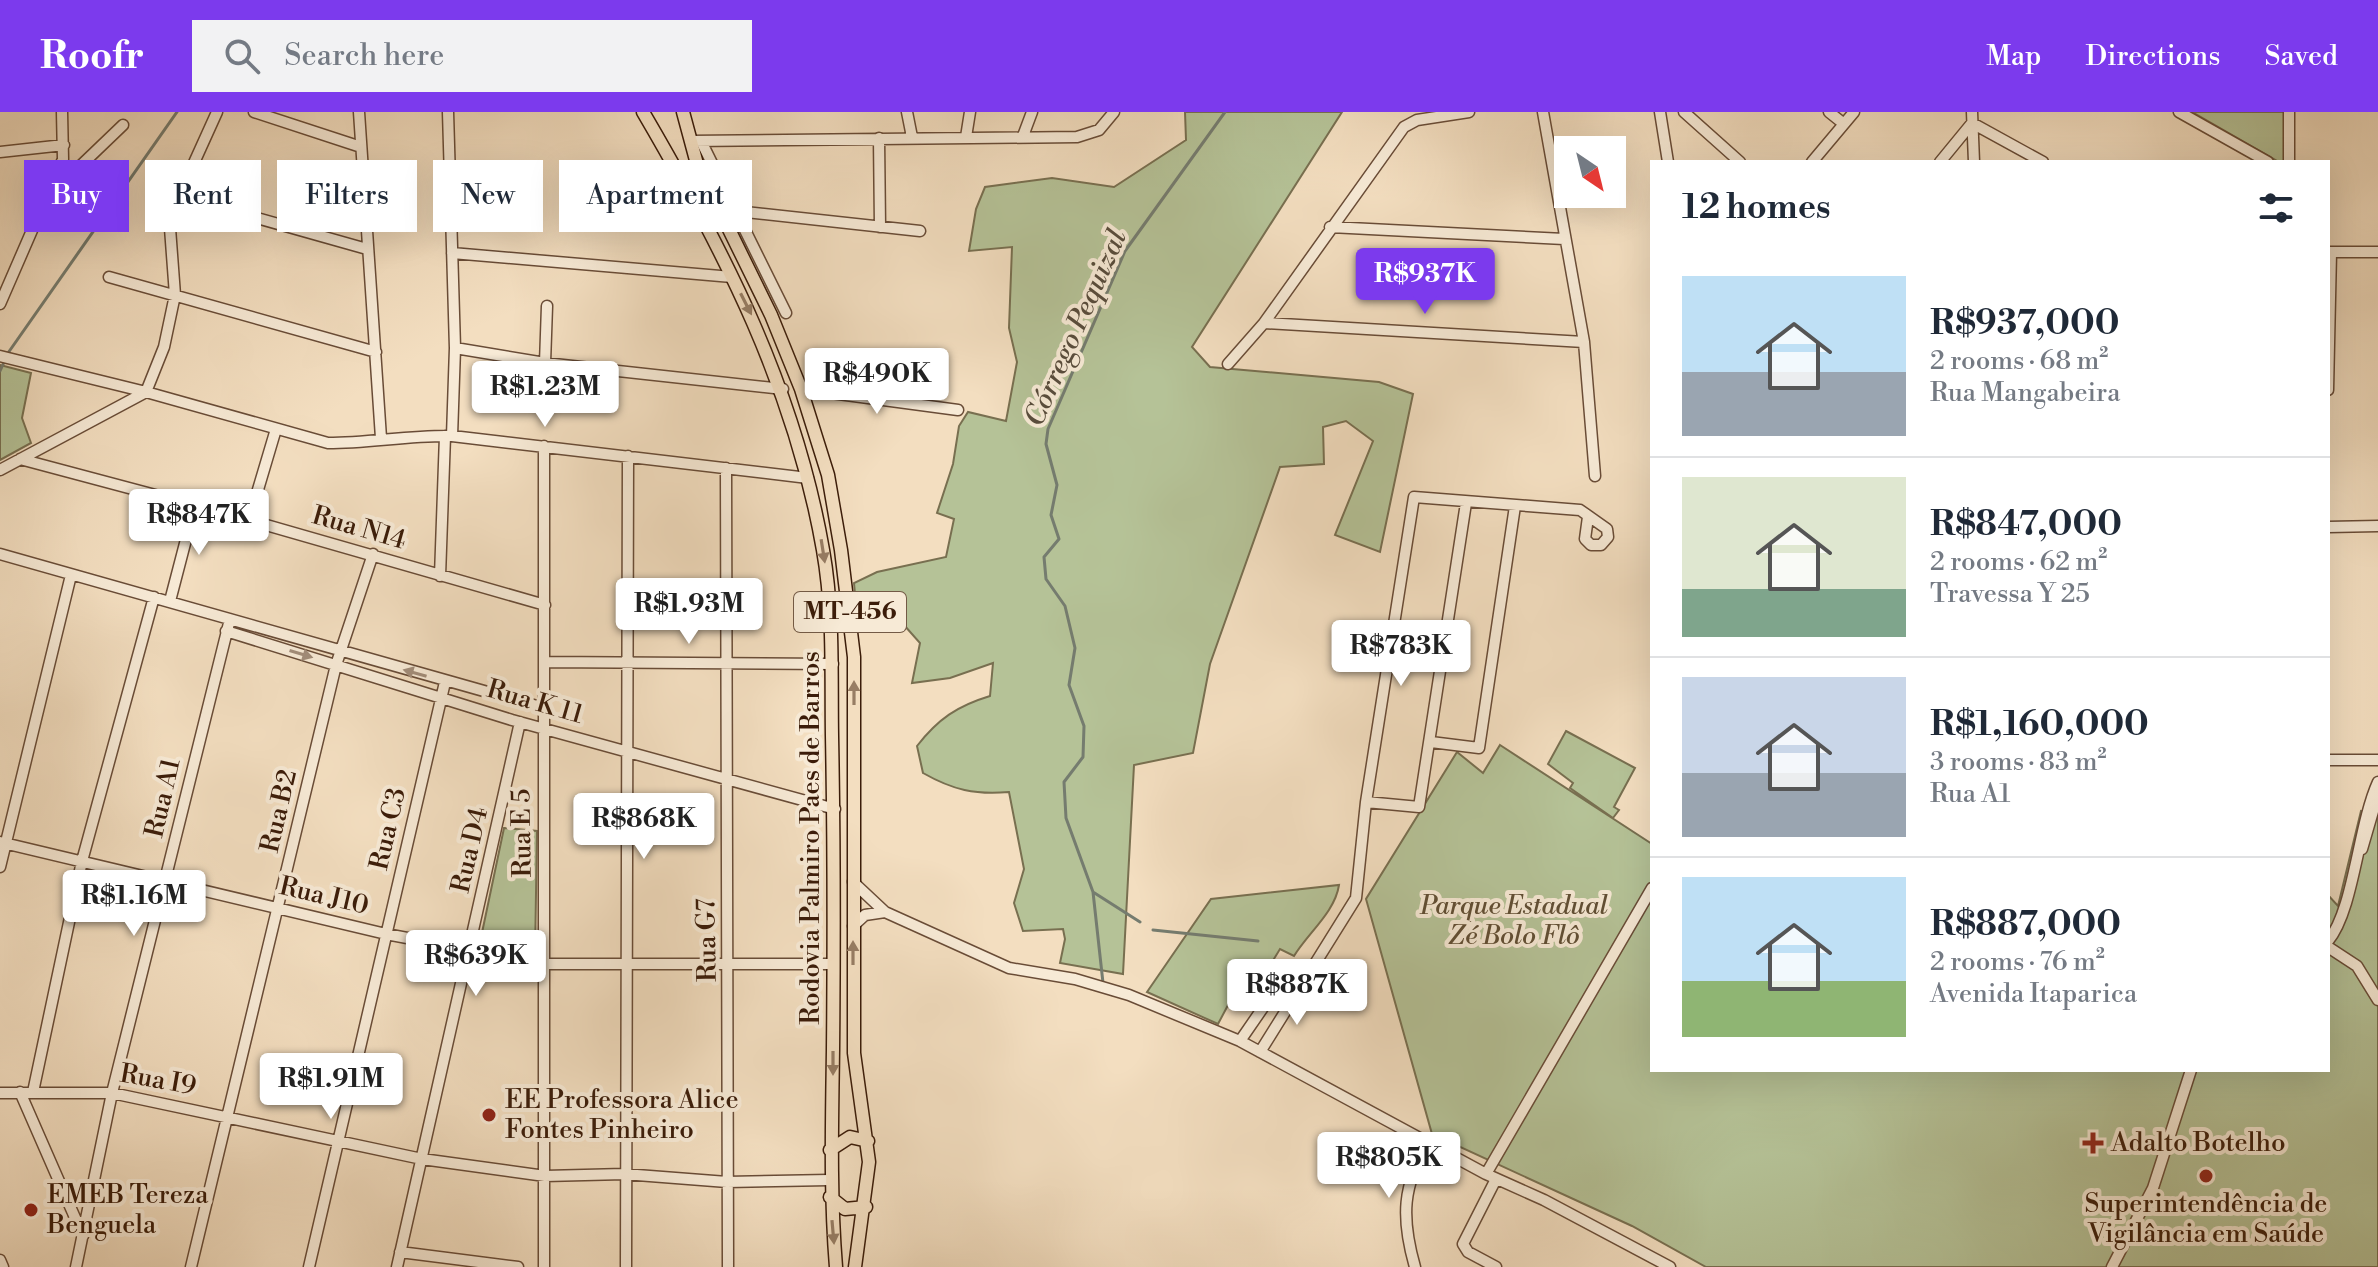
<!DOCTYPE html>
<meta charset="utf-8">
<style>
:root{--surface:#fff;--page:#f2f2f3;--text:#1f2937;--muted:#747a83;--line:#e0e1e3;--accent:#7c3aed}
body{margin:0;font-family:"Libre Bodoni",serif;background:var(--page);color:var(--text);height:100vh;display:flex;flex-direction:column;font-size:30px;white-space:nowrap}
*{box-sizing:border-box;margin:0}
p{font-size:26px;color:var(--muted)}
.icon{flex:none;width:44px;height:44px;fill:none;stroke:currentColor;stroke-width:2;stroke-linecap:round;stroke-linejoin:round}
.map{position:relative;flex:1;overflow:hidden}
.sheet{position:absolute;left:1650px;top:48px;width:680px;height:912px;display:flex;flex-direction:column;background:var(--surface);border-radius:0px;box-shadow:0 8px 32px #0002}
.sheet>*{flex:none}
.guide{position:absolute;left:24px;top:48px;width:760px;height:72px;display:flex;gap:16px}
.needle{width:52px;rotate:145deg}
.fabs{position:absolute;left:1554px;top:24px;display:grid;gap:16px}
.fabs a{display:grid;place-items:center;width:72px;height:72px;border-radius:0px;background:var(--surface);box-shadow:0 8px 32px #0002;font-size:40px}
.price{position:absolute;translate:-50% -68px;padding:0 18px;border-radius:8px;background:#fff;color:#222;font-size:26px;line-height:52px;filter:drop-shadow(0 2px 4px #0008)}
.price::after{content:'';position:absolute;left:50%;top:48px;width:24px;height:18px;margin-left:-12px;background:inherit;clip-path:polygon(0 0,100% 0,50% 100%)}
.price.active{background:var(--accent);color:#fff}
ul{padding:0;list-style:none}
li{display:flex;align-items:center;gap:24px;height:200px;padding:0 32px}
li+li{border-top:2px solid var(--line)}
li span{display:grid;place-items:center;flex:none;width:224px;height:160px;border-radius:0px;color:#555}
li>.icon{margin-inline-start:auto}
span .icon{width:96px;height:96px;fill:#fffc;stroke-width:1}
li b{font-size:34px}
h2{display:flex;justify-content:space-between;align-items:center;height:96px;padding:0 32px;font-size:34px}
.pill{padding:0 28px;border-radius:0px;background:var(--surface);box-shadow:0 8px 32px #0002;font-size:28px;line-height:72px}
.pill.active{background:var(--accent);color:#fff}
header{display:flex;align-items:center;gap:48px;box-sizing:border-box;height:112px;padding:0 40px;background:var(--accent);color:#fff}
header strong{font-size:38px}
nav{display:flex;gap:44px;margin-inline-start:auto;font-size:28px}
.search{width:560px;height:72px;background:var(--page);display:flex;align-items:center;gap:20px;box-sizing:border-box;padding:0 28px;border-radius:0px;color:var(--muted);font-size:30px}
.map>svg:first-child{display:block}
.green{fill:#b5c297;stroke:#786f50;stroke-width:2}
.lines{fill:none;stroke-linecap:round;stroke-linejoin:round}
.stream{stroke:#757c6f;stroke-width:3}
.minor-casing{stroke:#694c37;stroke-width:13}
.major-casing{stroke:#3b1c09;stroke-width:15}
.minor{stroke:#f7ead6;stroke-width:10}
.major{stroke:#f3dec0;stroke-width:12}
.oneway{fill:#977d64}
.oneway2{fill:#a28d7a}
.poi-dot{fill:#8f2418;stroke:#f7ead6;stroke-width:3}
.labels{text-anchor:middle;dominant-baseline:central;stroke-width:8;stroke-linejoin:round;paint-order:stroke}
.shield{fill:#f7ead6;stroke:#735a46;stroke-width:2}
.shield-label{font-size:24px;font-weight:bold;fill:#3b1c09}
.street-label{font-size:26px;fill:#3b1c09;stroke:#f7ead6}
.park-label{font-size:26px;font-style:italic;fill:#604e34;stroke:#f7ead6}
.poi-label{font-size:26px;fill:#3b1c09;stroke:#f7ead6;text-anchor:start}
.water-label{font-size:28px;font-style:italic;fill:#584c3c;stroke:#f7ead6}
</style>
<header>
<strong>Roofr</strong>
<div class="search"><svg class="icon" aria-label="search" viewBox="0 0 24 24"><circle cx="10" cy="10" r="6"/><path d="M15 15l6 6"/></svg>Search here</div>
<nav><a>Map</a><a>Directions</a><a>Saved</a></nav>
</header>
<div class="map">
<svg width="2378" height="1155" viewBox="0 0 2378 1155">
<rect width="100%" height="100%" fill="#f3dec0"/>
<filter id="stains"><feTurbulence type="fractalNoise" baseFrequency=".0025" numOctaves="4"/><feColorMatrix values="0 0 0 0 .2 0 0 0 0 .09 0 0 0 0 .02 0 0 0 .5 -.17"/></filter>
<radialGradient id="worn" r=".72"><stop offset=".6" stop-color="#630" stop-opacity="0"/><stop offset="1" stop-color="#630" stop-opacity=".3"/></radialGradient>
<path class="green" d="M1185,0H1342L1192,235L1210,255L1379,270L1413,282L1380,440L1335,423L1373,329L1346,309L1323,315L1324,352L1280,355L1210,552L1193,641L1134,653L1123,862L1060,851L1065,827L1063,817L1023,819L1014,791L1024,757L1009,680C975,683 953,678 923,661L917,634C938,607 957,594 990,584L993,551L950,566L912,571L920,531L904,513L857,504L854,471L877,460L946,445L954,407L937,401L953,352L959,314L968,300L1006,309L1017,250L1009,216L1012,135L969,139L976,97L985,75L1052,66L1114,75L1186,28Z
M2192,0H2289V50H2279Z
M0,253L31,261L22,306L31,331L0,348Z
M1566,619L1635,656L1614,695L1619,698L1613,706L1570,676L1573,671L1548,652Z
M1500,633L1652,732V958H2328V783L2338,794L2361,699L2378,704V1155H1706L1632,1114L1432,1022L1366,787L1457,640L1483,661Z
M504,716L537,719L535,843L479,835Z
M1339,773C1335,800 1308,821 1294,844L1280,837L1261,868L1245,861L1218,912L1147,880L1211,787Z"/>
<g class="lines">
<path class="stream" d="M8,241L177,0
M0,259L5,248
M1093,780L1140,810
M1153,818L1258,829
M1103,871L1093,780L1066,706L1064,670L1083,645L1084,614L1069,573L1075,536L1065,494L1046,467L1044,445L1059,427L1051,403L1057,373L1046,332L1048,317L1125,139L1225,0"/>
<defs>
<path id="minor" d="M254,0L361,35
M359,0L381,326
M448,0L455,236L452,324
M907,0L912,25
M1543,0L1584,230L1595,364
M1660,0L1668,50
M1684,0L1740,50
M1829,0L1844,12
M1972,0L1974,50
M2179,0L2268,50
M2289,0V50
M1023,24L1032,0
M966,25L970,0
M879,26L880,115
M691,29L1077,25L1099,18L1114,0
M701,29L786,201
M0,40L64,33
M1812,50L1854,0
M1940,50L1972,11L2043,50
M59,58L74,60L123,13
M179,84L367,137
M718,97L920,119
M1330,115L1564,127
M2328,140H2378
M452,141L732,165
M109,165L376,240
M0,192L63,47L62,0
M1264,211L1584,230
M455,236L545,251L783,277
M0,244L146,280L328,331C370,331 410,323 452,324L808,366
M545,251L547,194
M1228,252L1264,211L1404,15L1417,8L1469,0
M801,277L958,298
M2328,278L2331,140
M20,347L249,408L545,493
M726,356L728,1155
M0,358L146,280L164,235L175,183L170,116L179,84L217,0
M249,408L276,317
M2328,415L2378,414
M0,442L544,596
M440,464L445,324
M170,489L195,393
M226,519L512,608L835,697
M545,550L833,552
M1431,630L1479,636L1515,394
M2328,648H2378
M1366,690L1419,695L1466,391
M0,730L386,822L545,852H834
M2362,737L2378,682
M0,755L71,463
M853,770L885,800L1009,856L1075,867L1129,883L1240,929L1486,1062L1544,1088L1670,1155
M853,814L865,803L885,800
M2328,829C2354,798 2358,714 2378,670
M2328,835L2357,854L2378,888
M1271,884L1290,866L1304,872
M1240,929L1271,884L1289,897
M1260,940L1356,786L1366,690L1414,385L1580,398L1607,417L1608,425L1601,433H1591L1585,427L1588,405
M20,980L83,1124
M33,980L82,749L154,485
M0,981H112L422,1047L545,1064L624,1062L727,1070L829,1068
M1486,1062L1652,776
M1496,1067L1463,1132L1468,1140L1496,1155
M400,1140L518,1155
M0,1148L3,1155
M76,1155L112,981L230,507
M191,1155L336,553L373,442
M309,1155L445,570
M397,1155L520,610
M544,1155V334
M626,1155L628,344
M1415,1155C1401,1106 1402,1073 1429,1030
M2112,1155L2153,1076L2191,958"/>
<path id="major" d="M643,0C725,140 795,277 823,438C834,500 831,562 832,624C834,729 834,834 833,938C832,1011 830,1082 836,1155
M683,0L697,52L771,203L801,277L828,363L841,438L854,545V941L869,1050L855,1155
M830,1038L850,1025L868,1029
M830,1085L845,1097L866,1095"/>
</defs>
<use href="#minor" class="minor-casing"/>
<use href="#major" class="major-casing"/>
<use href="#minor" class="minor"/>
<use href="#major" class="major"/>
</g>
<defs><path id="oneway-solid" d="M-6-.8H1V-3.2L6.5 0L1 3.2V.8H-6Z" transform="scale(2)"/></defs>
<g class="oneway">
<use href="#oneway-solid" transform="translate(746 192) rotate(63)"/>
<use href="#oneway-solid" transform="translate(823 439) rotate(81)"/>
<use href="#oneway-solid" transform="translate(854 581) rotate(-90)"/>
<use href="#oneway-solid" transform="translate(853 841) rotate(-90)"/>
<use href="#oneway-solid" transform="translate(833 951) rotate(90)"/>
<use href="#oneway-solid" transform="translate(833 1120) rotate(85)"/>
</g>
<g class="oneway2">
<use href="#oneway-solid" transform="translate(301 542) rotate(17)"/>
<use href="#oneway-solid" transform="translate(415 561) rotate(-164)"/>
</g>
<g class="poi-dot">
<circle cx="489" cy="1003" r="8"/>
<path d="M2089 1019h8v8h8v8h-8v8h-8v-8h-8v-8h8z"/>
<circle cx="2206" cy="1064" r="8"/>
<circle cx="31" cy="1098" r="8"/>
</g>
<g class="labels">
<rect class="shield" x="794" y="480" width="112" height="40" rx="6"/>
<g class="shield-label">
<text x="850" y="500">MT-456</text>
</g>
<g class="street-label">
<text transform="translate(359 416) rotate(16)">Rua N14</text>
<text transform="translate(535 590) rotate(16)">Rua K 11</text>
<text transform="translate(163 686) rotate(-77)">Rua A1</text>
<text transform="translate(279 699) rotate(-77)">Rua B2</text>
<text transform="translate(388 717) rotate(-77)">Rua C3</text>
<text transform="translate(522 721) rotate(-91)">Rua E 5</text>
<text transform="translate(811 726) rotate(-90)">Rodovia Palmiro Paes de Barros</text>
<text transform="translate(470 738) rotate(-77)">Rua D4</text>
<text transform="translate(324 784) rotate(13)">Rua J10</text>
<text transform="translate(707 828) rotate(-91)">Rua G7</text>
<text transform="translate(158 968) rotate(10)">Rua I9</text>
</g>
<g class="park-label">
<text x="1514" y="794">Parque Estadual<tspan x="1514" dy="30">Zé Bolo Flô</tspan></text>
</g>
<g class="poi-label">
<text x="505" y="988">EE Professora Alice<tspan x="505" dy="30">Fontes Pinheiro</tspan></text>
<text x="2111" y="1031">Adalto Botelho</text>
<text x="47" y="1083">EMEB Tereza<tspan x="47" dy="30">Benguela</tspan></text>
<text x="2206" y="1092" text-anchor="middle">Superintendência de<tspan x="2206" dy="30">Vigilância em Saúde</tspan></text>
</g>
<g class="water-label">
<text transform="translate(1076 216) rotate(-66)">Córrego Pequizal</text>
</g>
</g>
<rect width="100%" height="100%" filter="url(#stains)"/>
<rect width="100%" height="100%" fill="url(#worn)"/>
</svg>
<div class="fabs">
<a><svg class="needle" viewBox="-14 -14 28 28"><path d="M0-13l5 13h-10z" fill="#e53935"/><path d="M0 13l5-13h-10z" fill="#747a83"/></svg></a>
</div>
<b class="price active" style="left:1425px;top:204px">R$937K</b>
<b class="price" style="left:877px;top:304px">R$490K</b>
<b class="price" style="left:545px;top:317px">R$1.23M</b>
<b class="price" style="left:199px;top:445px">R$847K</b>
<b class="price" style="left:689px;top:534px">R$1.93M</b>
<b class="price" style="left:1401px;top:576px">R$783K</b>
<b class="price" style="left:644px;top:749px">R$868K</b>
<b class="price" style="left:134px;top:826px">R$1.16M</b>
<b class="price" style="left:476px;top:886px">R$639K</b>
<b class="price" style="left:1297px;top:915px">R$887K</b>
<b class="price" style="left:331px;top:1009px">R$1.91M</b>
<b class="price" style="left:1389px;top:1088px">R$805K</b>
<div class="guide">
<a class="pill active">Buy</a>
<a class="pill">Rent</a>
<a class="pill">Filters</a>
<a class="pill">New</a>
<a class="pill">Apartment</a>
</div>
<section class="sheet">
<h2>12 homes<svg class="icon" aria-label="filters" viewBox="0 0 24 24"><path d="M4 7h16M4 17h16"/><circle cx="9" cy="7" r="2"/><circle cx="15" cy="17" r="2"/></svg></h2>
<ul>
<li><span style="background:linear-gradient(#bfe0f5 60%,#9aa5b1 0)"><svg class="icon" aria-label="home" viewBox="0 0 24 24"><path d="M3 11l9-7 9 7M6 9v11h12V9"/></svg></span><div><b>R$937,000</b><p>2 rooms · 68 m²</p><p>Rua Mangabeira</p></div></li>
<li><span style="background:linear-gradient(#dfe7d0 70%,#7fa58c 0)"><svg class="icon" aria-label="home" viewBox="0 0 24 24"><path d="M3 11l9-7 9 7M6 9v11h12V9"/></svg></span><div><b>R$847,000</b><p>2 rooms · 62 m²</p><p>Travessa Y 25</p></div></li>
<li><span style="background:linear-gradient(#c9d6e8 60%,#9aa5b1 0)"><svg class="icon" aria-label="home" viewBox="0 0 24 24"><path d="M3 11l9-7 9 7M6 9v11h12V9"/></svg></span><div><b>R$1,160,000</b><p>3 rooms · 83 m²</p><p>Rua A1</p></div></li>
<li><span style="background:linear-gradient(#bfe0f5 65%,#8fb573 0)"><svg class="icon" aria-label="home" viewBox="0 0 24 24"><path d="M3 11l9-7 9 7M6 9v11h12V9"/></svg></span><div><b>R$887,000</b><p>2 rooms · 76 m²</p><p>Avenida Itaparica</p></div></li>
</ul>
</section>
</div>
